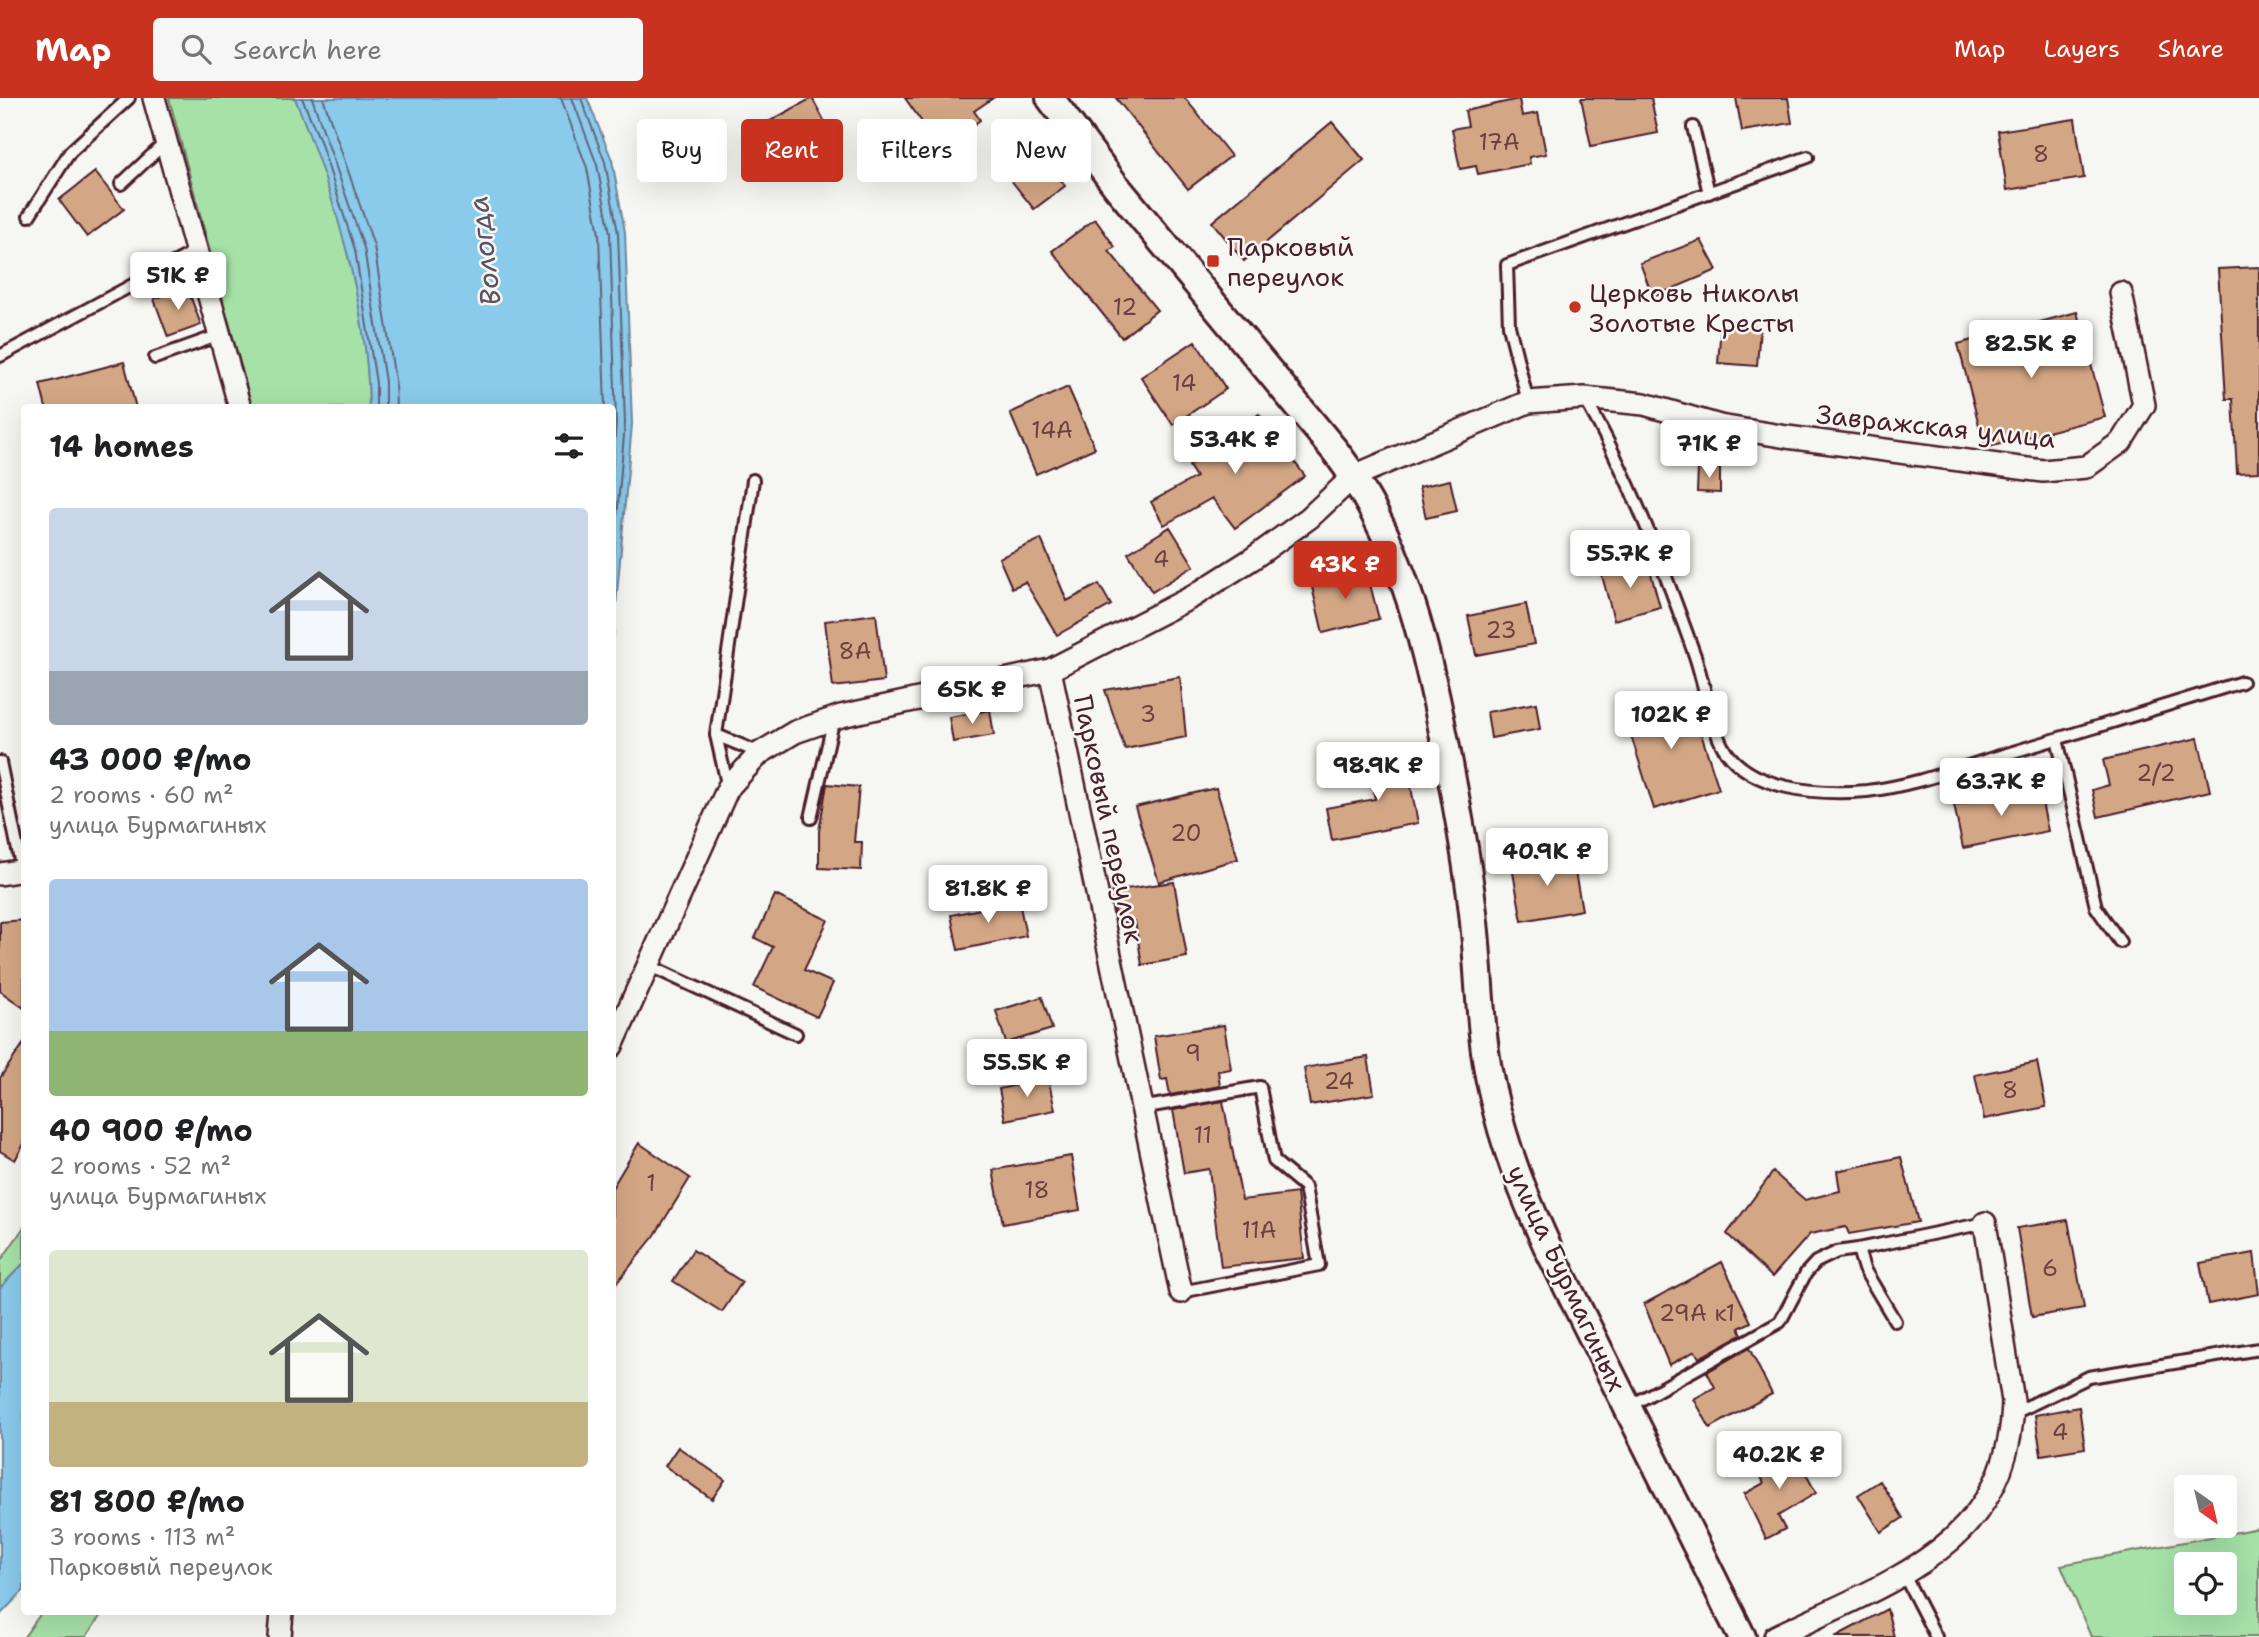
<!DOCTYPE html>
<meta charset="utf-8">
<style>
:root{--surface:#fff;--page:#f6f6f6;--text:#202124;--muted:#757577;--accent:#c8321e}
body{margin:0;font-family:"Shantell Sans",sans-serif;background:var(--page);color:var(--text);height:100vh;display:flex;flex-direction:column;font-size:26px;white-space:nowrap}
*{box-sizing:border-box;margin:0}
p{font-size:23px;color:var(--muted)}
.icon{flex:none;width:38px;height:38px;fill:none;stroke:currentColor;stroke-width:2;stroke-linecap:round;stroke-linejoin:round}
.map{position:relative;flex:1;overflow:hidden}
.drawer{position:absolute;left:21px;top:306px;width:595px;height:1211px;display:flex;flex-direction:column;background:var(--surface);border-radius:7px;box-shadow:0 7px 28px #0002}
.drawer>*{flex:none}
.guide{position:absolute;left:637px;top:21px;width:665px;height:63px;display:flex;gap:14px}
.needle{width:46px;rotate:146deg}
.controls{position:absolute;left:2174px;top:1377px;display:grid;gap:14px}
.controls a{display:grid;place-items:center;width:63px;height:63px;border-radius:7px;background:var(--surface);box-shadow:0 7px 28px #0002;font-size:35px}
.price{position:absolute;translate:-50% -60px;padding:0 16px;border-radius:7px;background:#fff;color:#222;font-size:23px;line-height:46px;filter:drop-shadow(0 2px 4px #0008)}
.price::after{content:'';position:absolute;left:50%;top:42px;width:21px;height:16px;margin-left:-10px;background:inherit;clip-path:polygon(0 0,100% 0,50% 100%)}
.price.on{background:var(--accent);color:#fff}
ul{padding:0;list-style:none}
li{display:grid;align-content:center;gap:14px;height:371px;padding:0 28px}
li span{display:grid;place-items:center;height:217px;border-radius:7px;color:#555}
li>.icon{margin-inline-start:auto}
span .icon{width:126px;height:126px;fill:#fffc;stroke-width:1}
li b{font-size:30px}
h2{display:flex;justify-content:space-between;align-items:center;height:84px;padding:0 28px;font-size:30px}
.tag{padding:0 24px;border-radius:7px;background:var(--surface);box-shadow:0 7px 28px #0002;font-size:24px;line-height:63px}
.tag.on{background:var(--accent);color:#fff}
header{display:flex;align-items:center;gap:42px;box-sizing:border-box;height:98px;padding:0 35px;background:var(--accent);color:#fff}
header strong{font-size:33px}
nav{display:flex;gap:38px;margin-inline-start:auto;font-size:24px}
.search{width:490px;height:63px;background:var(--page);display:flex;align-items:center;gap:18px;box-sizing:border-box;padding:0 24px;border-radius:7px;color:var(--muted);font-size:26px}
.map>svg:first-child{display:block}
.green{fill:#a6e2a8;stroke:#78806a;stroke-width:2;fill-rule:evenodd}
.water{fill:#8acaeb;stroke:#70869e;stroke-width:2}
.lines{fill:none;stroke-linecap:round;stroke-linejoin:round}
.shore{stroke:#646378;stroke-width:2}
.building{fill:#d3a785;stroke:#4a1f2b;stroke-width:2}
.service-casing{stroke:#4a1f2b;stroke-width:16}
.minor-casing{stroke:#4a1f2b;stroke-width:26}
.tertiary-casing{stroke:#4a1f2b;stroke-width:32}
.service{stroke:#f6f6f2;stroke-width:10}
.minor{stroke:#f6f6f2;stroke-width:21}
.tertiary{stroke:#f6f6f2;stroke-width:26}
.poi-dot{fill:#c8321e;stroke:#f6f6f2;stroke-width:2.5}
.labels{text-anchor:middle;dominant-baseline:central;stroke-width:5;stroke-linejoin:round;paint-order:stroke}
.number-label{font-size:23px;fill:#6c4142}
.poi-label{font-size:26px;fill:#4a1f2b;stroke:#f6f6f2;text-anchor:start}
.street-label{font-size:26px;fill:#4a1f2b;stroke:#f6f6f2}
.water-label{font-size:28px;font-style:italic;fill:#5d5265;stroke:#f6f6f2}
</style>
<header>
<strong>Map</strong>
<div class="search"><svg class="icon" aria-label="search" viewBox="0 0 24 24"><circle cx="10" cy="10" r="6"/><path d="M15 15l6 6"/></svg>Search here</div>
<nav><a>Map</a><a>Layers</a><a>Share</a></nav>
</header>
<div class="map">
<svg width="2259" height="1539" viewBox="0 0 2259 1539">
<rect width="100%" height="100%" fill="#f6f6f2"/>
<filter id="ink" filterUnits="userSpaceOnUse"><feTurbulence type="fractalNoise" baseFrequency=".0143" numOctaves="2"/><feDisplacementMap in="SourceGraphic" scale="14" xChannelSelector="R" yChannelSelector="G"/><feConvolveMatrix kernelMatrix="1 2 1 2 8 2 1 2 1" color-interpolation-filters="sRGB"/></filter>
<g filter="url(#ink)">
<path class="green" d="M169,0H295C335,98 368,203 369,310H252Z
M24,1129V1165L0,1190V1164Z
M2259,1430V1539H2091L2061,1467ZM2224,1466V1505H2186V1466Z
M42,1514H103L86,1539H24Z"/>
<path class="water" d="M295,0H587L612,62L625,134L632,326L613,541L612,310H369C368,203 334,98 295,0Z
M24,1165V1492L0,1517V1190Z"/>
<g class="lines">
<path class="shore" d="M302,0L320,43L355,152L376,285V310
M312,0L364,150L385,284V310
M323,0L374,148L395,282L396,310
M561,0L587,70L599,136L605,310
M572,0L597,67L610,135L616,325L612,375
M581,0L605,64L618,135L625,325L612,478"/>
</g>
<path class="building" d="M812,0L832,37L781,65L761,28Z
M905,0H993L974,13L980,22L941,51Z
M1116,0H1185L1231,58L1188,91Z
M1581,0H1651L1658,35L1591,48Z
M1736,0H1788L1792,25L1742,33Z
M1519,1L1522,18L1538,15L1546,56L1529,59L1530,66L1478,76L1476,68L1460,71L1452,31L1468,28L1465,13Z
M2075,21L2084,80L2007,92L1998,33Z
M1332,24L1364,62L1244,163L1212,124Z
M1042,57L1065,88L1034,111L1010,81Z
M95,74L124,111L87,139L59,102Z
M1095,121L1115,149L1109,153L1157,212L1122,240L1052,153Z
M1701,142L1717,172L1653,199L1640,165Z
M2259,169V374L2237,375L2233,301H2226L2218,171Z
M187,189L201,227L168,239L154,201Z
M2077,214L2105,319L1985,350L1958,246Z
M1721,227L1760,229L1757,268L1718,265Z
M1195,243L1226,291L1173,327L1141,279Z
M124,264L136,310H46L40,286Z
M1068,289L1095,350L1036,376L1010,315Z
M1259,316L1305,378L1235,430L1212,400L1164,427L1151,404L1196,379L1189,368Z
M1698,370H1720V395L1697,394Z
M1450,382L1457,413L1426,420L1419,389Z
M1170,429L1194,468L1152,494L1128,455Z
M1041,441L1067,503L1099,486L1111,507L1057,537L1025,484L1012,490L999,460Z
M1647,461L1660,509L1614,522L1601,474Z
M1366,471L1379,521L1323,535L1311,485Z
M1526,506L1534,546L1476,557L1468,518Z
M876,516L884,583L833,589L825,523Z
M1180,579L1186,639L1125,651L1105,592Z
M1688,596L1719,691L1654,711L1624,615Z
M1536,605L1540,631L1491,640L1487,614Z
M990,612L994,637L953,644L949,619Z
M2198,640L2210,693L2098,719L2092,692L2109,687L2103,662Z
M1404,654L1418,725L1332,742L1326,710L1375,701L1367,661Z
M827,686L859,689L854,744H862L861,772L819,770V733Z
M1216,690L1238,761L1159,784L1135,709Z
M2039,690L2048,733L1963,750L1954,707Z
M1572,758L1582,812L1522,823L1512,769Z
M1174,784L1187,859L1142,867L1135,823L1117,825L1112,793Z
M775,797L828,822L804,872L833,885L817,919L754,889L773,849L755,840Z
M1019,803L1026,838L958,852L951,817Z
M24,822V910L0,893V824Z
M1042,899L1052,931L1006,945L996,913Z
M1224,927L1231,971L1218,973L1220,988L1170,997L1167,981L1161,982L1154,938Z
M24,945V1046L15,1062L0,1053V980Z
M1368,959L1374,996L1310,1007L1304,970Z
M2037,964L2046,1009L1984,1021L1975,977Z
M1048,980L1055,1012L1005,1022L999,991Z
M1223,1003L1242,1102L1297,1095L1304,1160L1221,1169L1209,1071L1184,1075L1173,1012Z
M639,1045L690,1080L655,1137L612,1191V1090Z
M1071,1058L1080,1112L1003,1126L993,1072Z
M1901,1059L1918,1124L1849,1136L1846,1129L1810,1136L1772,1179L1727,1136L1773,1074L1805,1102L1840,1093L1837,1073Z
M2068,1122L2084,1210L2032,1219L2017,1130Z
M693,1152L742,1184L722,1214L673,1183Z
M2254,1155L2259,1196L2208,1206L2200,1165Z
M1722,1164L1751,1224L1739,1230L1742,1236L1699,1260L1695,1253L1669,1267L1644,1206Z
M1749,1250L1772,1296L1710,1330L1694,1301L1715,1289L1707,1274Z
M2079,1309L2085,1350L2041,1357L2035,1317Z
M1791,1348L1816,1395L1778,1418L1785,1431L1766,1441L1744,1396L1764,1385L1756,1368Z
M678,1349L725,1382L712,1401L665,1368Z
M1880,1383L1903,1420L1881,1434L1858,1397Z
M1887,1511L1894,1539H1835Z"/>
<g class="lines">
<defs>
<path id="service" d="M1693,29L1709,95
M121,86L166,44
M29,118L70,54L129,0
M0,258L196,153
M155,260L220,237
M1585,301C1632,383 1663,469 1695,558C1703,581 1712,631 1723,649C1750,693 1819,697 1867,693C1911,688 1957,671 2000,658C2081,634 2161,609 2242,584
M1528,304L1509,228L1507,167L1808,59
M753,382L716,637L760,655
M716,637L728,690
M2057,641L2096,809L2120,844
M0,664L22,772
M811,720L834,620
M650,868L796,936
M1141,1010L1260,989L1274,1063L1305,1089L1319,1167L1181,1194
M1858,1151L1985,1125
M1628,1309L1780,1224L1806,1175L1816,1164L1837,1154L1858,1151L1864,1171L1895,1223
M2012,1316L2089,1279L2259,1251
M1903,1475L1936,1539"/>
<path id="minor" d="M154,0L240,310
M0,776L24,772
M612,948L728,690L760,655L795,634L841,618L1050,572
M1181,1194L1050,572L1192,499L1252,461L1309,420L1354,378L1528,304L1584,300L1644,306L1720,328L1787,339L2043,373L2086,369L2121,344L2144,307L2121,195
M280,1539L282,1514
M1775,1539C1887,1484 2010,1449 2013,1303L1985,1125"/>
<path id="tertiary" d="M1050,0L1116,88L1336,354C1405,445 1430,561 1450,671C1460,725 1470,779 1475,834C1480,887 1480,940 1492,992C1504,1049 1525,1100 1549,1152L1742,1539"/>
</defs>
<use href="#service" class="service-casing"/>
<use href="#minor" class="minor-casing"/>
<use href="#tertiary" class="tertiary-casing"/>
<use href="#service" class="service"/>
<use href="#minor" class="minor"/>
<use href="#tertiary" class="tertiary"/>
</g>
</g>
<g class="poi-dot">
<rect x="1206" y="156" width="14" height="14" rx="3.5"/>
<circle cx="1575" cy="209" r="7"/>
</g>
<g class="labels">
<g class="number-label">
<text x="1499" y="44">17А</text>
<text x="2041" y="56">8</text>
<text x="1125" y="209">12</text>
<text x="1184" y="285">14</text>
<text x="1052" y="332">14А</text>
<text x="1161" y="461">4</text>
<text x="1501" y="532">23</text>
<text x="855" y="553">8А</text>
<text x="1148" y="616">3</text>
<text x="2156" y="675">2/2</text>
<text x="1186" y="735">20</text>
<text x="1193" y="955">9</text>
<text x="1339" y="983">24</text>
<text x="2010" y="992">8</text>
<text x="1203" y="1037">11</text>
<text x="651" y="1085">1</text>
<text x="1037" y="1092">18</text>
<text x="1259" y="1132">11А</text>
<text x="2050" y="1170">6</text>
<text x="1697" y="1215">29А к1</text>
<text x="2060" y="1334">4</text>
</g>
<g class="poi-label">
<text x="1227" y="148">Парковый<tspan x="1227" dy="30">переулок</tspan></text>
<text x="1589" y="194">Церковь Николы<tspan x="1589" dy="30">Золотые Кресты</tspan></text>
</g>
<g class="street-label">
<text transform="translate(1936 328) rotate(6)">Завражская улица</text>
<text transform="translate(1109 721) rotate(78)">Парковый переулок</text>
<text transform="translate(1567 1180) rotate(65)">улица Бурмагиных</text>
</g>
<g class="water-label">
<text transform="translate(484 153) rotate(-97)">Вологда</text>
</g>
</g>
</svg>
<div class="controls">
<a><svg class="needle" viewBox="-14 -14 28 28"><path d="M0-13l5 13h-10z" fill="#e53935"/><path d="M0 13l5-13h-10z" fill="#757577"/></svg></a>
<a><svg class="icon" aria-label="locate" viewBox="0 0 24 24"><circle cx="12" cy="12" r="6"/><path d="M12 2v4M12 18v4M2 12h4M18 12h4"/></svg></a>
</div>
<b class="price" style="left:178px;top:214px">51K ₽</b>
<b class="price" style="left:2031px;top:282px">82.5K ₽</b>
<b class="price" style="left:1235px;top:378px">53.4K ₽</b>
<b class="price" style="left:1709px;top:382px">71K ₽</b>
<b class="price" style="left:1630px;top:492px">55.7K ₽</b>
<b class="price on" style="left:1345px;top:503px">43K ₽</b>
<b class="price" style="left:972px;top:628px">65K ₽</b>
<b class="price" style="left:1671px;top:653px">102K ₽</b>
<b class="price" style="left:1378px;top:704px">98.9K ₽</b>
<b class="price" style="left:2001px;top:720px">63.7K ₽</b>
<b class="price" style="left:1547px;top:790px">40.9K ₽</b>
<b class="price" style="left:988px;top:827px">81.8K ₽</b>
<b class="price" style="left:1027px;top:1001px">55.5K ₽</b>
<b class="price" style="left:1779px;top:1393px">40.2K ₽</b>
<div class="guide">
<a class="tag">Buy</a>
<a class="tag on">Rent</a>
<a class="tag">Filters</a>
<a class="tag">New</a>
</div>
<section class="drawer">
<h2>14 homes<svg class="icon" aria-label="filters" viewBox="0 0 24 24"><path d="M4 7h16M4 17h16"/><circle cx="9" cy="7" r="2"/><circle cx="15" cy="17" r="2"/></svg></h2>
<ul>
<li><span style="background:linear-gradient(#c9d6e8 75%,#9aa5b1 0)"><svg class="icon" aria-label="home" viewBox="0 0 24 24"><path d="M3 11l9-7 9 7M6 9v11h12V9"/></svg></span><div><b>43 000 ₽/mo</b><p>2 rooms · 60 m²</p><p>улица Бурмагиных</p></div></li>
<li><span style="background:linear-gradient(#a9c7e8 70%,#8fb573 0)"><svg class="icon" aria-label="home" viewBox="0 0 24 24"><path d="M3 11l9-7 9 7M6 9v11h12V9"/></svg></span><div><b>40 900 ₽/mo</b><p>2 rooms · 52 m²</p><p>улица Бурмагиных</p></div></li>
<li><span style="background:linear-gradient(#dfe7d0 70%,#c2b280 0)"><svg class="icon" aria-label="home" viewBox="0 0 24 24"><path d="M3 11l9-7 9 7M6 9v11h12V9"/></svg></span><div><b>81 800 ₽/mo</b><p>3 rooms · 113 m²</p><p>Парковый переулок</p></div></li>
</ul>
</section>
</div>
